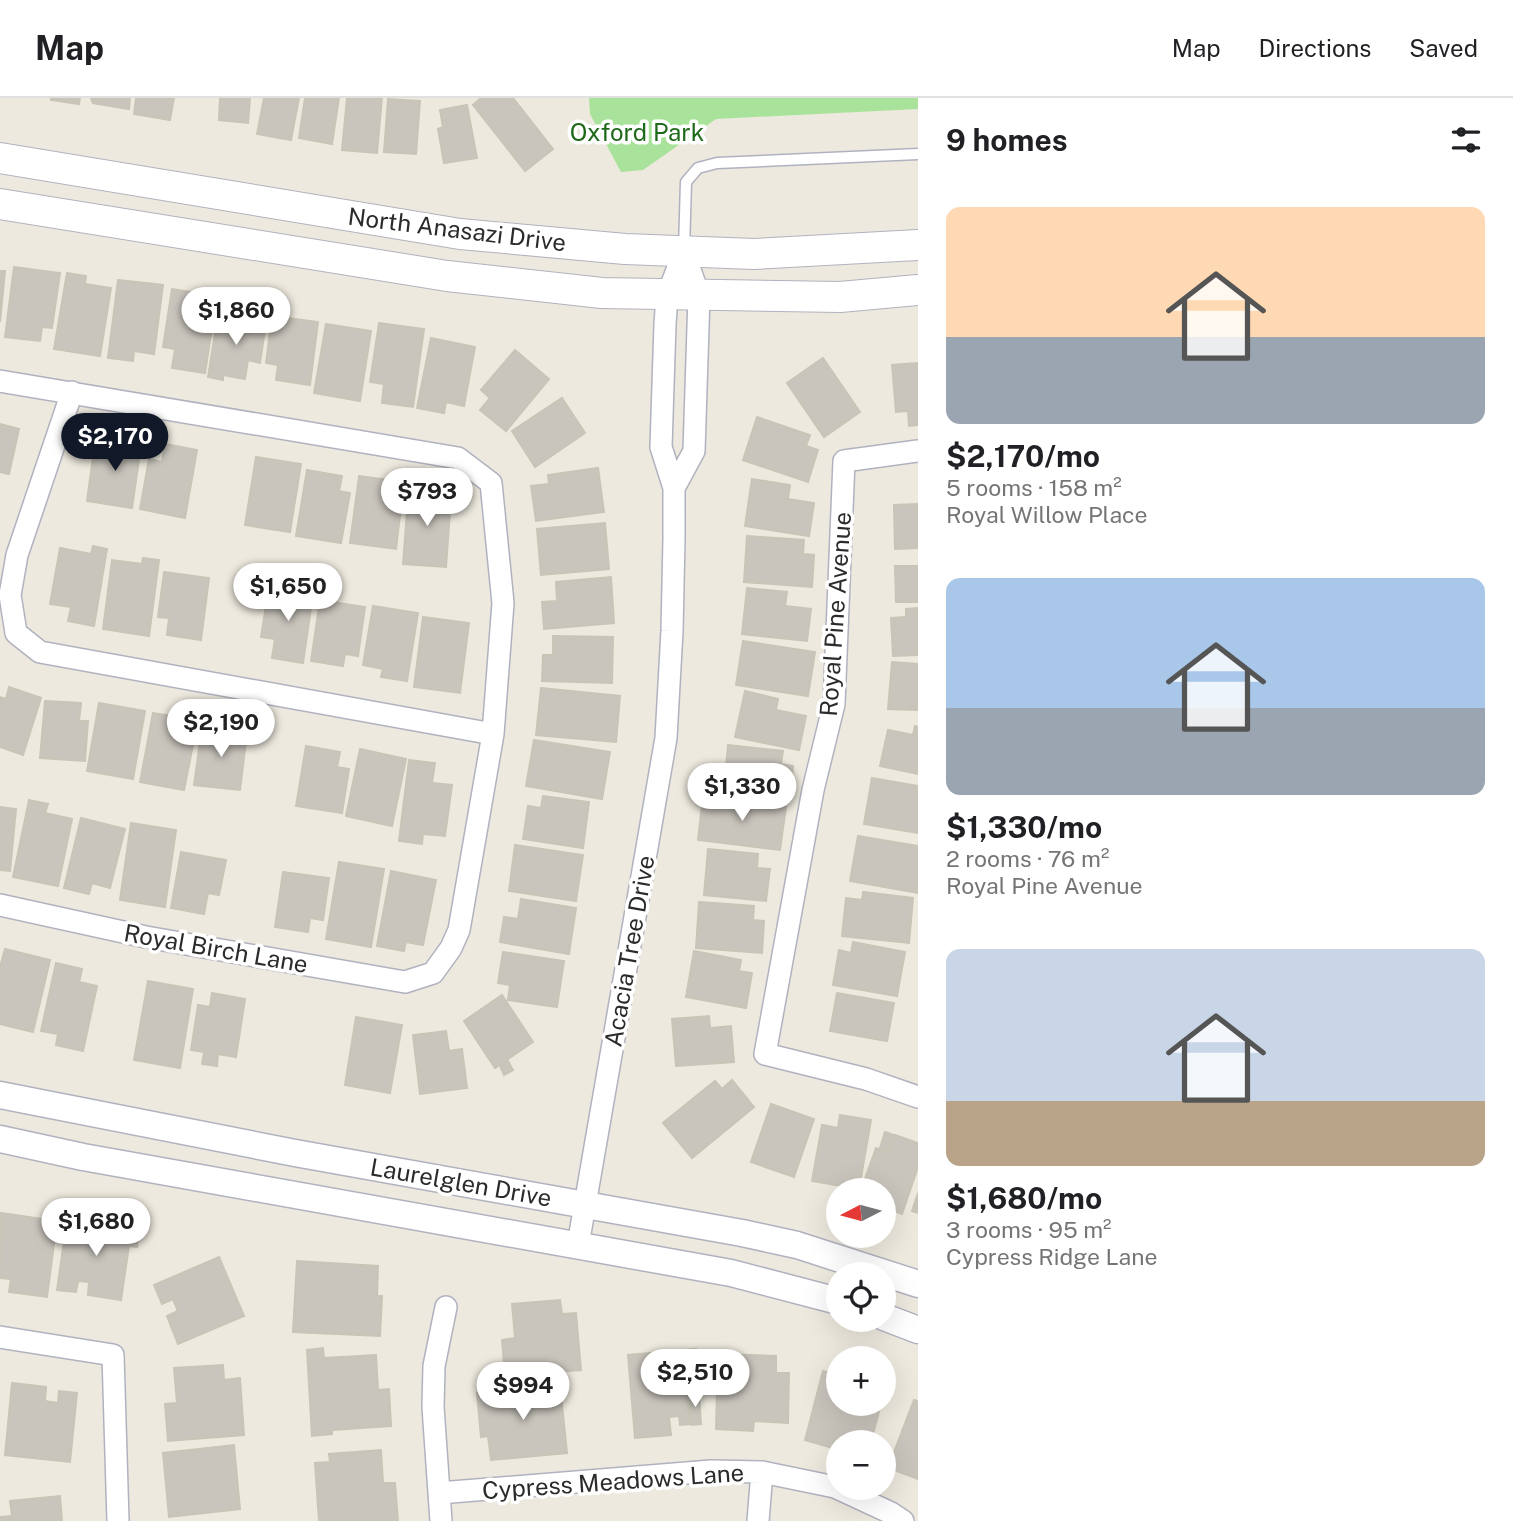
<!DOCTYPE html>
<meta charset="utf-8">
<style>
:root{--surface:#fff;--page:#f6f6f6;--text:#202124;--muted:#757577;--line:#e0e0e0;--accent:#111827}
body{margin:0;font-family:"Public Sans",sans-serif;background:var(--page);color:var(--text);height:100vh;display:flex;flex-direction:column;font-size:26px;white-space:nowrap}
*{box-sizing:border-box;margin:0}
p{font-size:23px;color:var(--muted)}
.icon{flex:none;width:38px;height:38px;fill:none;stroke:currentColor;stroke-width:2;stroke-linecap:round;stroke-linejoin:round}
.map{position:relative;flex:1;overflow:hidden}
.sheet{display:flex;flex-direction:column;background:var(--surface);width:595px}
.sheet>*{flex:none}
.needle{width:46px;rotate:264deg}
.fabs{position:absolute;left:826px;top:1080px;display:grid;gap:14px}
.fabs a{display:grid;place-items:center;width:70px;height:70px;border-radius:50%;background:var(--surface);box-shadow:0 7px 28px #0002;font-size:35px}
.price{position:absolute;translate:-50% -60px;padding:0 16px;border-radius:24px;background:#fff;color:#222;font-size:23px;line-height:46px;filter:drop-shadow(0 2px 4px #0008)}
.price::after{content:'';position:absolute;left:50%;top:42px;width:21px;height:16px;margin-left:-10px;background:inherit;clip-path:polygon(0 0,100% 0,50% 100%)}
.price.active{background:var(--accent);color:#fff}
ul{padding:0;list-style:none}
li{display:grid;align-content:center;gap:14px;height:371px;padding:0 28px}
li span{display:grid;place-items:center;height:217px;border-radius:14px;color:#555}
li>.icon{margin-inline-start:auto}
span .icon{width:126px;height:126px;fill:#fffc;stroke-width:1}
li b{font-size:30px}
h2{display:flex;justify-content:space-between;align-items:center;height:84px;padding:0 28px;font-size:30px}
header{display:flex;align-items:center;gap:42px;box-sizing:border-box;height:98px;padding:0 35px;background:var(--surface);border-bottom:2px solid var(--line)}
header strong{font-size:33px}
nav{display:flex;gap:38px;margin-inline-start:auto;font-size:24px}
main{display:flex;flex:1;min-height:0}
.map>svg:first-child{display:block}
.green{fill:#a9e39b}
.building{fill:#c9c5bd;stroke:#c8c5b7;stroke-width:2}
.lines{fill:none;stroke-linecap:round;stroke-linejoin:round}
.service-casing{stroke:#b1b2bf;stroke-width:13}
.minor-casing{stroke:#b1b2bf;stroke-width:24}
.tertiary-casing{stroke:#b1b2bf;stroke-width:29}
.secondary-casing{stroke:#b1b2bf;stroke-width:32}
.service{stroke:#fff;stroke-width:10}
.minor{stroke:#fff;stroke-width:21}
.tertiary{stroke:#fff;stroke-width:26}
.secondary{stroke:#fff;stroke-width:30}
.labels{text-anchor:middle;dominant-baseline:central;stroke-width:7;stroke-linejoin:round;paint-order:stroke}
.park-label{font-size:24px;fill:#1f691b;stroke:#fff}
.street-label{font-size:24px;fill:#2b2b2b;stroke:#fff}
</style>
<header>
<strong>Map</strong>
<nav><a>Map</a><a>Directions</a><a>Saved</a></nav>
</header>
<main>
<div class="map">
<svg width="918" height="1423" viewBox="0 0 918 1423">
<rect width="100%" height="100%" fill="#ede9de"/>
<path class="green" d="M589,0H918V11L716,21L643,72L621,74L590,16Z"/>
<path class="building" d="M51,0H80L79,6L51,2Z
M91,0H130L129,11L93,5Z
M136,0H174L170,22L134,16Z
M220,0H250L248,25L219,22Z
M264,0H299L291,42L257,36Z
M305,0H339L332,46L299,40Z
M347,0H382L377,55L342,52Z
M481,0H513L553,51L525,73L473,7Z
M388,1L420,3L416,56L384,54Z
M467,7L477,60L444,65L438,31L443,29L440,12Z
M14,169L60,175L52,230L42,229L40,243L5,239Z
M0,173H5L0,224Z
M67,175L86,178L85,186L111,190L100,258L54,251Z
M118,182L163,187L154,256L134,253L133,263L108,260Z
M172,191L217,198L205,275L172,270L175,251L163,249Z
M218,217L266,225L260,265L248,262L245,281L223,277V282L208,279Z
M272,218L318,224L310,287L276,282L278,267L266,265Z
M379,225L424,231L413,309L382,305L384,286L370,284Z
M326,226L371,233L360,303L314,295Z
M431,240L475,249L464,308L446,304L444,315L417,310Z
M515,252L549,281L506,333L480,312L490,300L481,292Z
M823,260L860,314L824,339L787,285Z
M918,265V327L909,328L908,313L896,314L892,267Z
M562,300L585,335L535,369L512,333Z
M757,319L810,337L806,348L818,352L808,384L743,362Z
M0,326L19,331L9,376L0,374Z
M112,337L142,341L132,410L87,403L94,352L109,354Z
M165,346L197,352L185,420L140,411L149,361L162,364Z
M256,359L301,366L290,434L245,427Z
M598,370L604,414L536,423L531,388L549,386L548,377Z
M307,372L342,378L339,393L350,395L341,445L296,438Z
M359,378L404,384L396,451L350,445Z
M752,381L790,387L788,401L814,405L809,438L745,428Z
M409,387L436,389L435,399L451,400L446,469L403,466Z
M918,406V450L895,451L894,407Z
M605,425L609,471L541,477L537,431Z
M747,438L804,442L803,456L814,457L812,489L744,484Z
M93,448L107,451L94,528L68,523L71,509L50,506L60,450L91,456Z
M143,460L159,462L149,538L103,531L112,462L142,466Z
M895,468H918V504H896Z
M164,474L209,480L201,542L167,537L169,520L158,519Z
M611,479L614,525L544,531L542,504L557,503L556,484Z
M269,489L313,496L303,565L272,560L275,541L261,539Z
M747,490L787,494L785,508L811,511L807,543L742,536Z
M320,502L365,509L358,558L345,556L343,568L311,563Z
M373,508L418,515L407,583L381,579L383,571L363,567Z
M918,510V557L893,558L891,520L906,519V511Z
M423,519L469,525L460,595L414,589Z
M553,538L613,539L612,585L542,583L543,557H553Z
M743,543L815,554L808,598L736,587Z
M892,564L918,566V612L888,611Z
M9,589L41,600L23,657L0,649V599L6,601Z
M541,590L620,598L616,644L536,637Z
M745,593L778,601L776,612L806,618L799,652L735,639Z
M45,603L81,605L79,623H88L85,663L40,660Z
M99,605L145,613L133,681L87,673Z
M153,615L177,619L175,633L195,637L184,692L140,684Z
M915,628L918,629V676L880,668L888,632L913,637Z
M202,629L247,635L240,692L194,687Z
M534,642L610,654L602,701L526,688Z
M728,647L783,653L781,666L793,668L790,701L724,693Z
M306,648L340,654L337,669L349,671L342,715L296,708Z
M360,651L406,661L392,728L346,718Z
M409,662L435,665L432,685L452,687L445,738L423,736L422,746L399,743Z
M872,680L918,688V735L864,726Z
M543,698L589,704L583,750L523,741L528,708L541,710Z
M703,698L786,709L780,752L698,742Z
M29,702L48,706L45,715L72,721L58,788L13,779Z
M0,709L16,711L10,773L0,772Z
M81,720L125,731L110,790L92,785L89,796L64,790Z
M131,725L176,732L165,809L120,802Z
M858,738L918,748V795L850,783Z
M515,747L583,757L576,803L509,793Z
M708,751L758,756L757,770L770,771L766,803L704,797Z
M181,754L226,762L219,797L208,795L204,816L171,810Z
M339,764L384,771L371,849L326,841Z
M391,773L436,782L423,847L406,844L404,853L377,848Z
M283,774L329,780L323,822L310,820L308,834L275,829Z
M863,794L913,800L909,845L842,838L846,800L862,802Z
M521,801L576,810L569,856L500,844L504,819L518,821Z
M699,804L754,808L753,822L764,823L762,855L696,850Z
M853,844L905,854L897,898L833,887L839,852L851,855Z
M5,851L50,862L33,934L0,926V869Z
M694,853L741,862L739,873L752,875L746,910L686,899Z
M503,854L564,863L557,909L508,902L510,887L498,885Z
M56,865L82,871L79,884L97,888L83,953L56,947L58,936L41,933Z
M148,883L193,891L180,970L134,962Z
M212,895L245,901L236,959L218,956L217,968L202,966L204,954L191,952L198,907L210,909Z
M837,895L894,905L887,943L830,933Z
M502,897L533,944L495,970L464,923Z
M709,918L710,930L731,928L734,964L676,968L672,921Z
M356,919L402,927L390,995L345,987Z
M446,933L449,953L462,951L467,990L420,996L413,937Z
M508,963L513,972L504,977L500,968Z
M732,982L754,1009L692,1060L663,1025L715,983L722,991Z
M771,1006L814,1021L794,1079L751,1064Z
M840,1017L871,1022L859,1091L812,1083L822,1027L838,1030Z
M885,1034L894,1037L888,1053L880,1050Z
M895,1037L918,1045V1069L902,1116L886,1110L889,1103L884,1101V1092H861L876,1050L889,1055Z
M918,1095V1115L912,1113Z
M1,1115L57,1123L47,1199L9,1194L11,1181L0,1180Z
M67,1122L139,1133L137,1149L129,1148L121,1202L88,1197L89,1184L78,1183L76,1194L57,1192Z
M219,1159L244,1218L178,1246L167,1218L178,1213L173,1201L162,1206L154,1187Z
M297,1163L378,1168L377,1198H382L380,1238L293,1234Z
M560,1202L562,1216L576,1215L581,1272L505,1278L502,1242L515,1240L512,1206Z
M323,1250L324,1260L376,1257L378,1292L389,1291L391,1328L332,1332V1336L312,1338L307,1252Z
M696,1251L699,1288L688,1289L690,1326L680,1327L679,1318L669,1319L671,1337L635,1340L628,1257Z
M718,1256L776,1258V1275H789L788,1325L754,1323L753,1333L716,1331Z
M223,1267L224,1282L240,1280L244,1337L168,1343L165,1306L177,1305L174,1270Z
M823,1273L838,1277V1306H881L871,1344H850L851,1341L839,1338L836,1351L805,1342Z
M12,1285L46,1289L45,1303L58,1305L59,1293L77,1295L70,1364L5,1357Z
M560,1287L567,1355L491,1362L488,1338L481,1339L477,1295Z
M699,1295L701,1326L692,1327L689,1296Z
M914,1302L918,1303V1381L888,1370Z
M234,1347L240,1411L169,1419L163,1355Z
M381,1352L383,1385H395L398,1423H319L315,1365L330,1364L329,1356Z
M60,1398L62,1423H0V1419L12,1418L10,1403Z"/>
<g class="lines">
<defs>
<path id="service" d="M684,151L686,84L698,70L717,65L918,56"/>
<path id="minor" d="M0,283L458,360L491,385L503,505L493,636L459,832L451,850L433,875L405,884L146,839L0,807
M72,294L17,457L10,497L16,535L40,554L493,636
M918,353L844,363L834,606L813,692L765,956L866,981L918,999
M674,390L694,353L699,198L684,154
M578,1147L666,640L672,533L674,441V390L661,349L665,226L667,198L684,154
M0,1239L113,1257L118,1423
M439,1395L711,1373L762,1374L835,1389L891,1415L903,1423
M441,1423L433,1309L434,1268L446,1209
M758,1423L762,1374"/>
<path id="tertiary" d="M0,997L295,1055L742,1135L797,1147L918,1186
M0,1041L83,1059L731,1175L838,1203
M884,1219L918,1232"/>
<path id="secondary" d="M0,60L460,136L625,151L754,156L918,147
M0,106L447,178L602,195L840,199L918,192"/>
</defs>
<use href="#service" class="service-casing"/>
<use href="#minor" class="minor-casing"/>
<use href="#tertiary" class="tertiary-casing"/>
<use href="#secondary" class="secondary-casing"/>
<use href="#service" class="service"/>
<use href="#minor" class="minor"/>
<use href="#tertiary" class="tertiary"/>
<use href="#secondary" class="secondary"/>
</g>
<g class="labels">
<g class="park-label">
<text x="637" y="34">Oxford Park</text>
</g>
<g class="street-label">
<text transform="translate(457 131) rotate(7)">North Anasazi Drive</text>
<text transform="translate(835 516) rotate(-86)">Royal Pine Avenue</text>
<text transform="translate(216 850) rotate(10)">Royal Birch Lane</text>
<text transform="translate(629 853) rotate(-80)">Acacia Tree Drive</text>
<text transform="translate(461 1084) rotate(10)">Laurelglen Drive</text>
<text transform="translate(613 1383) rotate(-4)">Cypress Meadows Lane</text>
</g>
</g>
</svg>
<div class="fabs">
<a><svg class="needle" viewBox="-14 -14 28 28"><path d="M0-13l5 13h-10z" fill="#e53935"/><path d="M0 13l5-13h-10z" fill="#757577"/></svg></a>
<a><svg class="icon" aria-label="locate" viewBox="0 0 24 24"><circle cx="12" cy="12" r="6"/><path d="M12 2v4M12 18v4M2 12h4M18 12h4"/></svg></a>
<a>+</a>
<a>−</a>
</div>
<b class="price" style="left:236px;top:249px">$1,860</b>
<b class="price active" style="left:115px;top:375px">$2,170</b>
<b class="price" style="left:427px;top:430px">$793</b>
<b class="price" style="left:288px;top:525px">$1,650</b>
<b class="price" style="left:221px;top:661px">$2,190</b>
<b class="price" style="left:742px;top:725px">$1,330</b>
<b class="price" style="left:96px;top:1160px">$1,680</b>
<b class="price" style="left:695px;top:1311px">$2,510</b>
<b class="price" style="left:523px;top:1324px">$994</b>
</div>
<section class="sheet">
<h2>9 homes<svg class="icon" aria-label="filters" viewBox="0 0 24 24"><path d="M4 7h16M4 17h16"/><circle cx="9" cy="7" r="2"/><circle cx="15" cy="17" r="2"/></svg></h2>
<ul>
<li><span style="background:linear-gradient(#ffd9b3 60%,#9aa5b1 0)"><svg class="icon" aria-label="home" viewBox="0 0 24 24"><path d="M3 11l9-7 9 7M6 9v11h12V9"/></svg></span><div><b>$2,170/mo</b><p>5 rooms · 158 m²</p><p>Royal Willow Place</p></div></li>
<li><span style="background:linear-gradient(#a9c7e8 60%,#9aa5b1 0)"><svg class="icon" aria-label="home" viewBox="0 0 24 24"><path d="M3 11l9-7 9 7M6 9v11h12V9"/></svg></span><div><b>$1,330/mo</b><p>2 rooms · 76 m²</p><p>Royal Pine Avenue</p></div></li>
<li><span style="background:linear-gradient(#c9d6e8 70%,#b9a48a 0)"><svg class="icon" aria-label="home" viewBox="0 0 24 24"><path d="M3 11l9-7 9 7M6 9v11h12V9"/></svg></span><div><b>$1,680/mo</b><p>3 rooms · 95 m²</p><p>Cypress Ridge Lane</p></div></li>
</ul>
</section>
</main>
